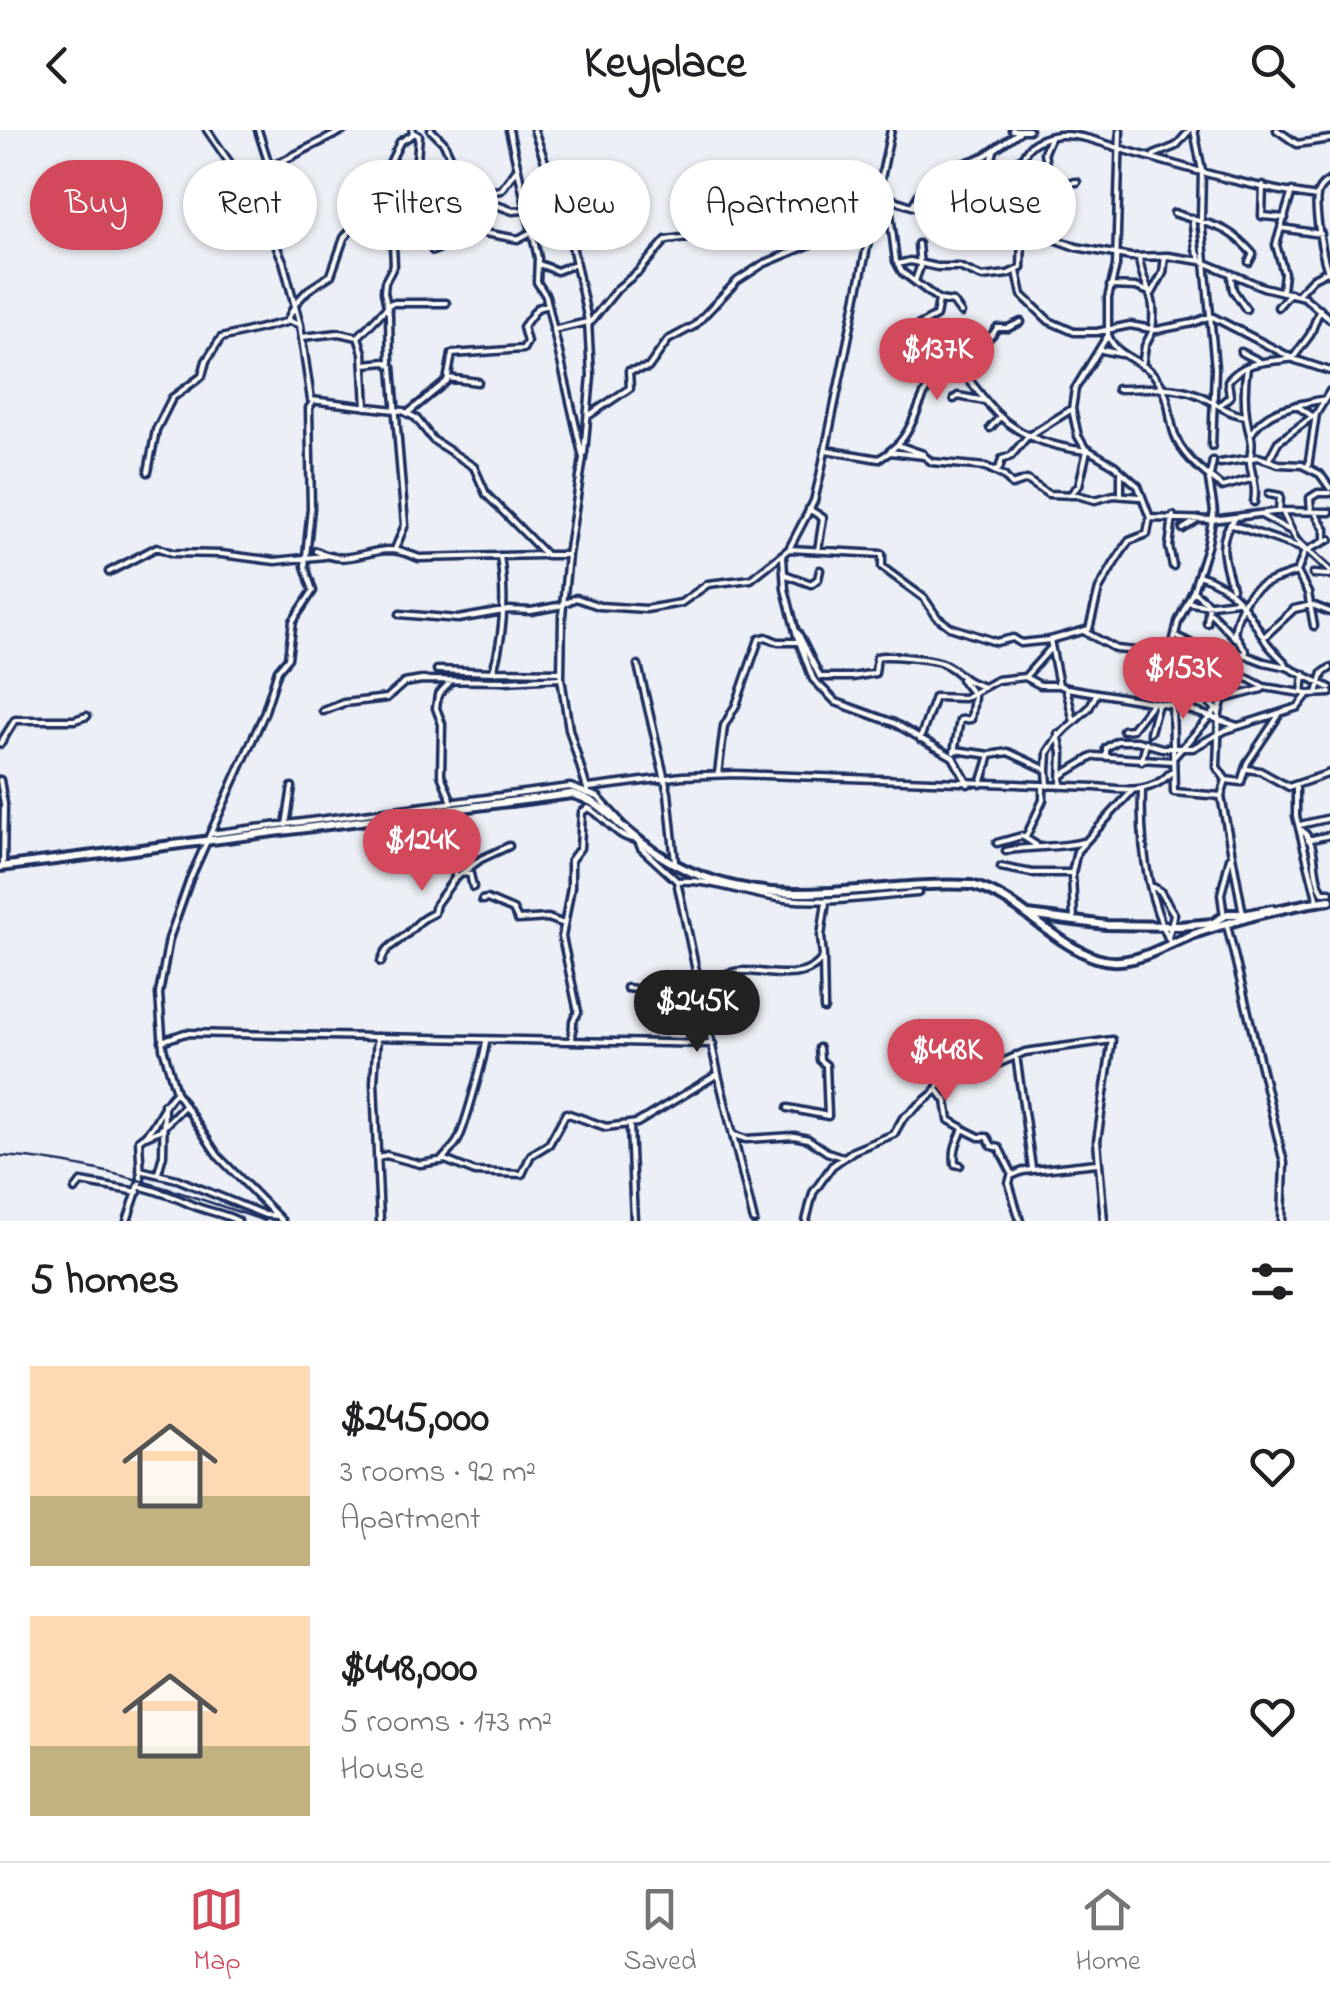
<!DOCTYPE html>
<meta charset="utf-8">
<style>
:root{--surface:#fff;--page:#f2f2f2;--text:#202124;--muted:#757577;--line:#e0e0e0;--accent:#d1495b}
body{margin:0;font-family:"Indie Flower",sans-serif;background:var(--page);color:var(--text);height:100vh;display:flex;flex-direction:column;font-size:38px;white-space:nowrap}
*{box-sizing:border-box;margin:0}
p{font-size:32px;color:var(--muted)}
.icon{flex:none;width:55px;height:55px;fill:none;stroke:currentColor;stroke-width:2;stroke-linecap:round;stroke-linejoin:round}
.map{position:relative;height:1091px;overflow:hidden}
.sheet{display:flex;flex-direction:column;background:var(--surface);flex:1}
.sheet>*{flex:none}
.top-card{position:absolute;left:30px;top:30px;width:1270px;height:90px;display:flex;gap:20px}
.price{position:absolute;translate:-50% -85px;padding:0 22px;border-radius:35px;background:var(--accent);color:#fff;font-size:32px;line-height:65px;filter:drop-shadow(0 2px 5px #0008)}
.price::after{content:'';position:absolute;left:50%;top:60px;width:30px;height:22px;margin-left:-15px;background:inherit;clip-path:polygon(0 0,100% 0,50% 100%)}
.price.active{background:#222;color:#fff}
ul{padding:0;list-style:none}
li{display:flex;align-items:center;gap:30px;height:250px;padding:0 30px}
li span{display:grid;place-items:center;flex:none;width:280px;height:200px;border-radius:0px;color:#555}
li>.icon{margin-inline-start:auto}
span .icon{width:120px;height:120px;fill:#fffc;stroke-width:1}
li b{font-size:42px}
h2{display:flex;justify-content:space-between;align-items:center;height:120px;padding:0 30px;font-size:42px}
.pill{padding:0 35px;border-radius:45px;background:var(--surface);box-shadow:0 2px 8px #0004;font-size:35px;line-height:90px}
.pill.active{background:var(--accent);color:#fff}
header{display:flex;justify-content:space-between;align-items:center;height:130px;padding:0 30px;background:var(--surface);font-size:45px;font-weight:800}
.dock{display:flex;justify-content:space-around;align-items:center;height:140px;border-top:2px solid var(--line);background:var(--surface);font-size:28px;color:var(--muted)}
.dock a{display:grid;justify-items:center;gap:5px}
.dock .active{color:var(--accent)}
.map>svg:first-child{display:block}
.lines{fill:none;stroke-linecap:round;stroke-linejoin:round}
.minor-casing{stroke:#1b2f5e;stroke-width:11}
.tertiary-casing{stroke:#1b2f5e;stroke-width:14}
.minor{stroke:#fdfcf7;stroke-width:4}
.tertiary{stroke:#fdfcf7;stroke-width:6}
.rail{stroke:#1b2f5e;stroke-width:2.5}
</style>
<header><svg class="icon" aria-label="back" viewBox="0 0 24 24"><path d="M15 5l-7 7 7 7"/></svg>Keyplace<svg class="icon" aria-label="search" viewBox="0 0 24 24"><circle cx="10" cy="10" r="6"/><path d="M15 15l6 6"/></svg></header>
<div class="map">
<svg width="1330" height="1091" viewBox="0 0 1330 1091">
<rect width="100%" height="100%" fill="#eceff5"/>
<filter id="ink" filterUnits="userSpaceOnUse"><feTurbulence type="fractalNoise" baseFrequency=".01" numOctaves="2"/><feDisplacementMap in="SourceGraphic" scale="20" xChannelSelector="R" yChannelSelector="G"/><feConvolveMatrix kernelMatrix="1 2 1 2 8 2 1 2 1" color-interpolation-filters="sRGB"/></filter>
<g filter="url(#ink)">
<g class="lines">
<defs>
<path id="minor" d="M207,0L256,71L283,131L300,195L311,270L403,281L416,288L433,310L474,337L486,364L546,425H568
M258,0L270,38
M431,0L444,13L458,44L466,48L477,68L513,81L524,80
M509,0L538,128L537,152L546,166L583,328L568,425L562,486L561,548L569,599L588,662
M534,0L569,101L588,191L591,246L584,323
M1012,0H1029
M1120,0L1116,136L1108,168V205L1075,259L1072,279L1078,306L1085,318L1114,335L1138,356L1150,388
M1194,0L1202,41L1201,89L1215,238L1212,316
M1277,0L1297,14L1330,9
M413,2L419,6L414,62L422,77
M1154,25L1176,16L1190,0
M1016,31L1023,28C1027,13 1045,6 1060,5C1083,4 1107,15 1128,21C1191,39 1252,58 1317,67
M990,45L1009,51L1025,61
M1330,50C1325,54 1321,55 1318,62C1313,74 1323,134 1330,145
M243,51L344,0
M1040,54L1077,52
M1263,55L1262,86L1285,88
M879,65L947,88L976,90L1023,107L1054,109L1076,117L1131,127L1168,126L1201,131L1263,157L1304,167L1330,189
M477,68L486,62L501,60L516,40
M374,69L381,100L393,115L394,135L385,152L384,162L389,185L390,234
M888,69L896,131L902,142L939,170L953,172L961,183
M912,76L922,59L941,42L985,26L1019,2
M1174,83C1211,97 1224,91 1253,124L1249,132
M985,84L992,78L1020,77L1023,63L1038,56
M1192,88L1196,119L1201,131
M980,92L989,66L985,56L994,21
M1281,98L1321,104
M1047,108L1038,64L1046,35L1044,22L1050,8
M433,121L479,102L518,109L537,99H568
M1139,128C1143,160 1158,163 1152,199
M539,134L557,141L575,134
M898,134L910,131L937,137H959L982,147L1008,144L1021,138L1022,107
M1017,141L1022,165L1049,191L1074,202H1097L1130,195L1157,200L1193,193L1211,186L1296,230L1330,241
M1234,145L1231,147L1233,160L1246,179
M915,151L920,137L918,114
M1110,156L1136,157L1152,163L1163,143L1165,126
M1282,160L1284,143L1276,115L1292,61
M1298,164L1313,148L1325,142
M1278,177L1290,163
M287,191L296,173L308,160L331,145L344,108L369,77L400,12L412,5L413,0
M588,195L617,159L639,141L666,110L713,104L758,89L778,78L837,59
M553,200L587,192
M906,202L936,186L939,170
M1108,205C1117,229 1141,228 1155,246C1173,269 1166,281 1175,305C1182,327 1205,343 1222,357L1254,348
M302,207L339,203L358,207L363,223L366,277
M358,207L391,173H446
M949,213L951,233C967,245 976,259 988,274C1013,305 1049,317 1087,321L1079,355L1070,365
M950,217C970,216 986,217 997,198H1008L1021,192
M1102,220L1121,224
M1241,222L1259,231
M364,234L386,232L392,237L405,395L395,419
M1142,236L1145,216L1153,200
M1247,237C1243,262 1244,285 1251,308C1253,315 1250,325 1250,333C1252,348 1257,356 1254,372
M448,248L478,252
M1117,259C1143,259 1170,254 1196,264C1212,270 1229,285 1246,286
M954,269L958,266L985,271
M1220,275L1230,266L1228,251C1246,229 1268,233 1293,228L1310,205L1320,179
M1296,275L1312,286
M408,283L447,251L452,224L523,219L527,212L523,197L537,178L548,175
M588,286L630,258L629,241L648,238L668,210L694,196L737,151L763,134L811,114L840,52
M990,298L1000,287
M1251,304C1265,278 1298,275 1325,269
M897,315C917,295 920,261 941,236L952,234
M826,320L879,329L890,322L924,326L932,332L986,337L1004,346L1012,355L1027,350L1048,364L1077,365L1095,370L1114,365L1139,367
M889,322L897,315L923,324
M1270,327L1278,312L1316,284
M1213,331L1209,350L1214,381L1207,417L1193,461L1178,492L1171,522L1174,662L1221,666L1226,650L1217,637L1219,583L1224,564L1219,540
M1220,333L1258,327L1279,334L1302,335L1320,344L1330,358
M1308,337L1316,284L1330,261
M993,340L999,339L1002,329L1011,326L1027,307L1072,279
M148,342L156,300L172,268L202,246L206,231L221,208L290,191L300,195
M1121,344V364
M1269,364L1280,366L1279,382
M809,379L823,388L818,420
M1282,381L1296,410L1330,441
M1311,381L1310,368L1318,363H1330
M1315,382L1325,399V410
M1261,385L1291,401
M1230,394L1304,419
M1183,399L1199,389
M789,419L882,424V437L924,468L937,487L950,497L996,512L1013,508L1021,513L1050,510
M316,421C346,436 362,421 388,420C401,420 408,424 419,428L542,425
M500,426C506,466 505,502 493,541L561,542
M783,427L785,459L797,506L813,549L836,572L894,593L953,627L968,654
M1173,436L1169,417L1173,386
M109,442L157,417L172,423L221,424L275,431L325,426
M784,444L811,454L818,449L820,440
M1313,444L1330,445
M1198,445C1234,455 1247,480 1265,510C1270,519 1280,526 1286,534
M1232,458C1225,433 1215,410 1235,388
M1193,461L1209,474L1207,493
M1187,472L1203,475L1237,471
M563,474L576,468L599,476L646,479L681,473L708,454L751,449L789,419L814,371L820,346L891,0
M1211,483L1235,508
M400,484L458,489L509,480L531,481L563,475
M1314,496L1308,463L1297,442L1305,421L1330,409
M1085,502L1116,519L1145,522L1185,536H1207L1245,547L1264,557L1308,564L1330,563
M798,503L820,547H852L875,543L877,527C885,524 933,529 942,533C961,541 960,551 984,557
M1176,506L1198,517L1240,523L1264,532L1287,537L1330,558
M1264,507L1294,479L1312,475L1330,482
M1246,522L1234,503C1242,459 1257,455 1297,442
M638,535L668,663L675,732
M437,540L495,542
M1025,547L1040,555H1059
M961,549L973,564
M450,552L438,565L436,578L442,594L441,645L452,672
M1171,555L1201,564L1217,581
M1067,558L1181,577L1237,596
M1302,563L1304,544
M1317,563L1323,543L1330,538
M1224,569L1262,559
M323,581L344,573L387,568L404,553L422,550L505,551L561,548
M1074,592L1089,578L1096,565
M1123,600L1132,599L1151,575
M1150,602L1158,574
M1058,604L1062,623L1061,654
M920,609L935,567L964,568L997,550L1025,547L1050,519
M0,614L15,590H74L87,586
M955,620L990,625L1008,622L1047,640L1048,656
M954,622L960,590L971,589L974,567
M1106,626V618L1117,611H1137L1162,618H1193L1226,600L1298,577L1308,564
M1174,627L1217,579
M1142,631L1146,612
M1247,639L1260,641L1289,657L1330,643
M1047,640L1048,622C1056,610 1061,602 1074,592L1066,558L1059,555L1050,510L1089,499L1099,459L1115,432L1129,411L1147,404L1150,388L1212,390L1282,381L1330,382
M718,644L724,596L736,575L759,509L766,507L778,512H798
M1062,645L1094,626L1173,631
M0,650L4,674L3,737
M1226,650L1241,652L1247,633L1279,585
M981,654L990,625
M1296,655V686L1318,772
M589,658L682,646L735,644L1096,657C1123,660 1152,665 1171,642
M1142,661C1140,712 1147,766 1170,812
M1221,666L1243,784L1272,778
M286,695L292,657
M1300,695L1330,688
M1302,700C1320,717 1310,742 1323,762H1330
M210,704L570,657L598,667L619,690
M1026,707L1043,670V656
M1308,710L1330,705
M638,711L641,718L677,751L718,944L754,1091
M997,713L1022,706L1036,715
M1006,721C1032,715 1057,719 1083,712
M1001,737L1032,743H1071
M464,743L470,744L473,757
M457,747L481,729L509,716
M677,751C710,748 751,766 785,769C829,774 874,766 918,763
M1153,757L1160,761L1174,784L1168,808
M482,770L487,769L513,780L518,790L548,788L564,794
M1224,787L1221,764L1230,728
M1074,791L1072,743L1077,721L1133,660
M1227,795L1284,1033L1282,1091
M823,827L824,879
M381,832C386,817 391,817 402,808C417,797 413,793 434,783L436,774L455,748V680
M697,848C712,853 727,841 743,841C768,841 807,854 823,827L821,806L826,772
M627,858L701,867
M377,907L374,952L380,1091
M162,911L185,903L713,914
M572,911L573,891L578,882L562,807L571,757V730L580,718L582,682L588,678C606,686 617,710 636,709
M930,914L937,951
M1016,925L1032,1038
M937,959L946,971L949,990L963,998C959,1012 953,1014 955,1034L960,1035
M788,978L828,986L826,935L820,930L819,918
M630,996L634,1091
M963,999L979,1007H987L992,1016L999,1018L1013,1045
M734,1005L746,1009L794,1006L808,1009L827,1022L842,1027
M146,1006L160,1000L184,976
M377,1029L386,1025L420,1034L445,1030L475,1042L522,1044L531,1025L549,1014L566,983L606,997L637,993L718,944
M441,1031C446,1025 453,1018 457,1012C464,1001 485,924 486,911
M140,1040L177,1049L265,1085L277,1086
M158,1043L163,1025L164,974
M139,1056C158,1061 175,1067 192,1075C208,1082 223,1083 238,1091
M75,1060L81,1052L138,1062
M127,1091L141,1049L139,1010C157,999 160,975 176,962
M282,1091L218,1026L176,962L163,918L159,864L169,809L190,749L264,584L278,540L288,528L293,491L313,461L305,436L311,378L309,278L313,272
M806,1091L813,1063L832,1036L853,1021L894,1004L903,988L935,962L940,951L977,943L1025,922L1112,910L1097,1011L1104,1091
M1020,1091L1009,1053L1011,1046L1023,1041L1097,1033"/>
<path id="tertiary" d="M0,737L572,664C600,671 612,689 633,706C652,721 677,737 699,745C792,782 877,750 971,755C1018,766 1050,812 1096,828C1132,840 1163,815 1197,803C1239,789 1286,776 1330,770
M1028,785L1106,795L1179,796L1213,793L1228,784H1243"/>
</defs>
<use href="#minor" class="minor-casing"/>
<use href="#tertiary" class="tertiary-casing"/>
<use href="#minor" class="minor"/>
<use href="#tertiary" class="tertiary"/>
<path class="rail" d="M0,1026C93,1031 178,1061 265,1091"/>
</g>
</g>
</svg>
<b class="price" style="left:937px;top:273px">$137K</b>
<b class="price" style="left:1183px;top:592px">$153K</b>
<b class="price" style="left:422px;top:764px">$124K</b>
<b class="price active" style="left:697px;top:925px">$245K</b>
<b class="price" style="left:946px;top:974px">$448K</b>
<div class="top-card">
<a class="pill active">Buy</a>
<a class="pill">Rent</a>
<a class="pill">Filters</a>
<a class="pill">New</a>
<a class="pill">Apartment</a>
<a class="pill">House</a>
</div>
</div>
<section class="sheet">
<h2>5 homes<svg class="icon" aria-label="filters" viewBox="0 0 24 24"><path d="M4 7h16M4 17h16"/><circle cx="9" cy="7" r="2"/><circle cx="15" cy="17" r="2"/></svg></h2>
<ul>
<li><span style="background:linear-gradient(#ffd9b3 65%,#c2b280 0)"><svg class="icon" aria-label="home" viewBox="0 0 24 24"><path d="M3 11l9-7 9 7M6 9v11h12V9"/></svg></span><div><b>$245,000</b><p>3 rooms · 92 m²</p><p>Apartment</p></div><svg class="icon" aria-label="heart" viewBox="0 0 24 24"><path d="M12 20l-8-8c-3-5 5-10 8-4 3-6 11-1 8 4z"/></svg></li>
<li><span style="background:linear-gradient(#ffd9b3 65%,#c2b280 0)"><svg class="icon" aria-label="home" viewBox="0 0 24 24"><path d="M3 11l9-7 9 7M6 9v11h12V9"/></svg></span><div><b>$448,000</b><p>5 rooms · 173 m²</p><p>House</p></div><svg class="icon" aria-label="heart" viewBox="0 0 24 24"><path d="M12 20l-8-8c-3-5 5-10 8-4 3-6 11-1 8 4z"/></svg></li>
</ul>
</section>
<nav class="dock">
<a class="active"><svg class="icon" aria-label="map" viewBox="0 0 24 24"><path d="M3 6l6-2 6 2 6-2v14l-6 2-6-2-6 2zM9 4v14M15 6v14"/></svg>Map</a>
<a><svg class="icon" aria-label="saved" viewBox="0 0 24 24"><path d="M7 4h10v16l-5-4-5 4z"/></svg>Saved</a>
<a><svg class="icon" aria-label="home" viewBox="0 0 24 24"><path d="M3 11l9-7 9 7M6 9v11h12V9"/></svg>Home</a>
</nav>
